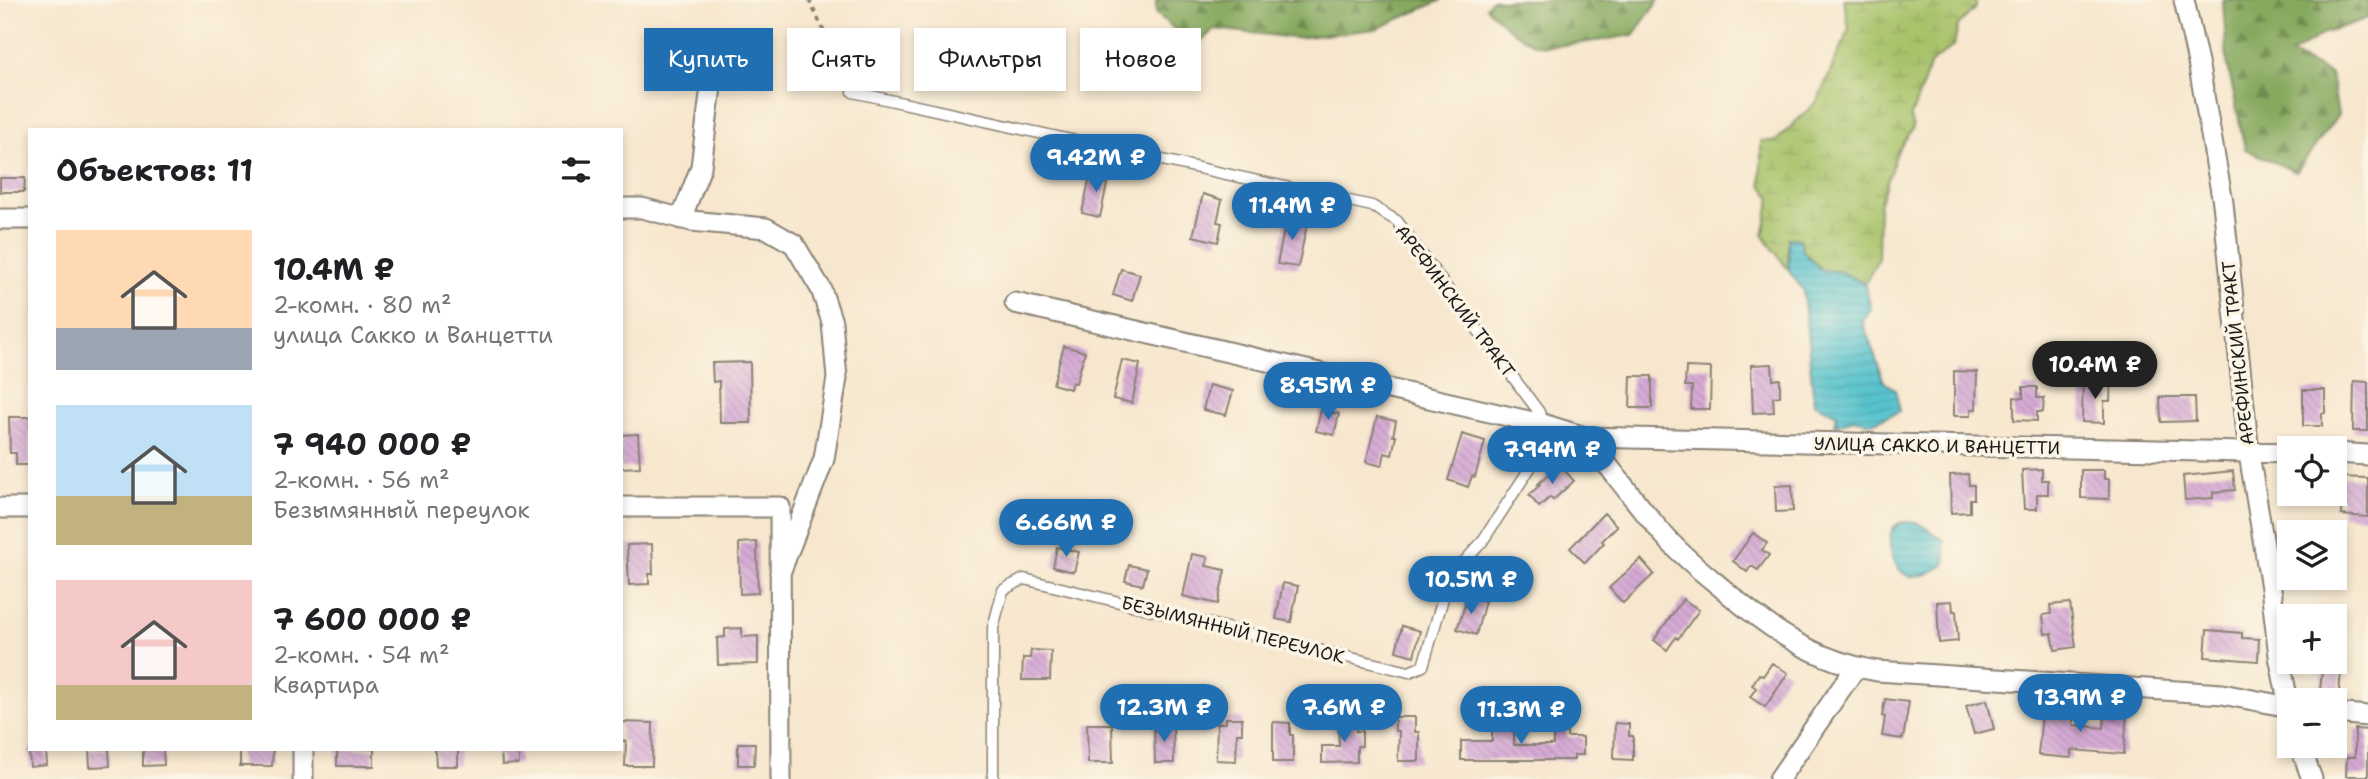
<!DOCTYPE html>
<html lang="ru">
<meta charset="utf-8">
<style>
:root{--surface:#fff;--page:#f2f2f2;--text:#202124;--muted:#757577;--accent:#1f6fb2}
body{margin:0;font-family:"Shantell Sans",sans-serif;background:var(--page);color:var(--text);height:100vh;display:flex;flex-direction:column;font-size:26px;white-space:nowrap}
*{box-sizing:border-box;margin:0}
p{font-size:23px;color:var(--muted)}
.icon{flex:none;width:38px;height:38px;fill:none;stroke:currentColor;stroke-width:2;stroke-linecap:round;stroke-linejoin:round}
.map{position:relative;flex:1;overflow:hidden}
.side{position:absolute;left:28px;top:128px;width:595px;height:623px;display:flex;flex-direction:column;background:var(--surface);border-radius:0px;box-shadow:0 4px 10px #0003}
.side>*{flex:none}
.guide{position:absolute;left:644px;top:28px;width:665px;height:63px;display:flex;gap:14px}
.fabs{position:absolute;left:2277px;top:436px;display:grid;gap:14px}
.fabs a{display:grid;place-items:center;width:70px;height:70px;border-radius:0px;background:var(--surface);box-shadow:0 4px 10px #0003;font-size:35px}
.price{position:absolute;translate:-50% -60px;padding:0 16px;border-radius:24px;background:var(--accent);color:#fff;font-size:23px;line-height:46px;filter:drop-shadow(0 2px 4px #0008)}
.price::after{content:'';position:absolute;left:50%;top:42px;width:21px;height:16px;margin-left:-10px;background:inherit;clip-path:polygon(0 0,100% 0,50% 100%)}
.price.on{background:#222;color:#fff}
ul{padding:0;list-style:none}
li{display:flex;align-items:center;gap:21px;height:175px;padding:0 28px}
li span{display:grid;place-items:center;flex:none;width:196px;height:140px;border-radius:0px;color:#555}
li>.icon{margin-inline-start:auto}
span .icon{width:84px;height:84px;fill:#fffc;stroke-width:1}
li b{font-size:30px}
h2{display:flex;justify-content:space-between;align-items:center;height:84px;padding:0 28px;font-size:30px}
.tag{padding:0 24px;border-radius:0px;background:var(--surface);box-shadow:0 4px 10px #0003;font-size:24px;line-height:63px}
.tag.on{background:var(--accent);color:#fff}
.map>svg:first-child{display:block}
.forest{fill:url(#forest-firs);stroke:#51623d;stroke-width:2}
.wetland{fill:url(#wetland-marsh);stroke:#627043;stroke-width:2}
.water{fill:url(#water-rules);stroke:#3a7075;stroke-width:2}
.building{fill:url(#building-back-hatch)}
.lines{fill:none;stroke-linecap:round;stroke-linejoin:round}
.service-casing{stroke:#8a8275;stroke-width:13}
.minor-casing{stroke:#8a8275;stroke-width:23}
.path{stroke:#8a8275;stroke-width:3.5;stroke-dasharray:5 5;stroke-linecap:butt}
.service{stroke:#fff;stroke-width:10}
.minor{stroke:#fff;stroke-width:19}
.labels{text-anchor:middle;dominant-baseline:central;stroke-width:7;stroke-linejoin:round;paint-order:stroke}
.street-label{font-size:18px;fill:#1c1c1c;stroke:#fcf5e5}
</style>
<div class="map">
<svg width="2368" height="779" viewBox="0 0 2368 779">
<defs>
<pattern id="forest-firs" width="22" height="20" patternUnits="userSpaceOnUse" patternTransform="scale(1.75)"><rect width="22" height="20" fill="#86a95e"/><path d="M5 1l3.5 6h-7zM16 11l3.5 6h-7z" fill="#6d894d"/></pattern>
<pattern id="wetland-marsh" width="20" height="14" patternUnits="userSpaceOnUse" patternTransform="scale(1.75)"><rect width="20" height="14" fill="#a8c36a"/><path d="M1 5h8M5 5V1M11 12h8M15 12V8" fill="none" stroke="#90a75b"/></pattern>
<pattern id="water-rules" width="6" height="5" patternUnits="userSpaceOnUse" patternTransform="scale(1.75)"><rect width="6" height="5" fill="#57c3ce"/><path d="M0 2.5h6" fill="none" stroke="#4ba7b0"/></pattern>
<pattern id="building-back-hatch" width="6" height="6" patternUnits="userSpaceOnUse" patternTransform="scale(1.75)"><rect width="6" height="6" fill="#d6aad5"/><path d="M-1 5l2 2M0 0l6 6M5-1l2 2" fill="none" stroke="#b792b6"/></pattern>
</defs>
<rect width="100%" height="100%" fill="#fcf5e5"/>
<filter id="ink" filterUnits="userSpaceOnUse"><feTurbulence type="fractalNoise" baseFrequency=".0143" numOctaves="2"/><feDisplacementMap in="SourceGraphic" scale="14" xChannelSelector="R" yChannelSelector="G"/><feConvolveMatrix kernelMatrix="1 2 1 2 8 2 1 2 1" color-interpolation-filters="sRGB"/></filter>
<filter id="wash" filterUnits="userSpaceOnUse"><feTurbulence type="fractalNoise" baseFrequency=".00686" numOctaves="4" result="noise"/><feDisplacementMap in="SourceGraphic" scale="28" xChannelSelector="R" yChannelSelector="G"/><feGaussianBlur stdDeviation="1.57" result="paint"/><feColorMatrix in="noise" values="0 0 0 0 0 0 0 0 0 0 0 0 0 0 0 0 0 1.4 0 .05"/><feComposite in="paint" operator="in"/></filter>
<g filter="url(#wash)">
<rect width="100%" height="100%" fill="#f7e7ce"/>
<path class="forest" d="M1156,0H1442L1376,29L1296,38L1215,29L1194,47L1156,13Z
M1492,0H1659L1633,35C1613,38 1551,50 1534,44C1515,36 1500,21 1486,7Z
M2223,0H2368V18L2325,33L2291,54L2331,74L2338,115L2296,172L2245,149L2227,61Z"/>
<path class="wetland" d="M1844,0H1976V7L1958,25L1954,46L1931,63L1911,116L1913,128L1897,152L1879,205L1878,259L1865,284L1841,272L1821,270L1803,251L1799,239L1788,238L1789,271L1763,235L1771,198L1761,184V141H1776L1818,100L1849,29Z"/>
<path class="water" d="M1788,238L1800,239L1803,251L1821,270L1841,272L1865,284L1871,309L1862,320L1884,382L1895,389L1900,411L1872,423L1853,419L1835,425L1837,415L1814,403L1803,290L1789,271Z
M1917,522L1944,540L1946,558L1944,565C1935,570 1923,578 1912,577C1893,575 1880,531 1900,523C1905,522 1912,522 1917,522Z"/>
<g id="blocks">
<path class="building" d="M1091,171L1109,175L1100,217L1082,213Z
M0,178H25L24,192H0Z
M1203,194L1222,200L1217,222L1222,223L1218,242L1193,236Z
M1287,216L1308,220L1298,267L1277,264Z
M1121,269L1140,274L1132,301L1113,295Z
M1064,346L1085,352L1076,383L1072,382L1070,389L1053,384Z
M1122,360L1140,364L1132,403L1113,399Z
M750,362L751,423H720L719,381L713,382L712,363Z
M1772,364L1773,380L1780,379V396L1773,397L1774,412L1753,413L1751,365Z
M1686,367L1711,368L1710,409H1691L1692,386H1685Z
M1954,371L1977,372L1976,409H1971V416H1954Z
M1631,376H1652V408H1630Z
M2083,381L2111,382L2110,401H2104V423L2082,422Z
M2354,381L2368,382V431H2353Z
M1209,385L1233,391L1226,415L1203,410Z
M2023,387H2037V398H2044L2043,412H2037V421L2014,420V397L2023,398Z
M2303,390H2325V413H2322V426H2303Z
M2160,397H2195L2196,421L2161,422Z
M1321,410L1339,414L1334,435L1316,431Z
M9,417H30V465H16V453H10Z
M1377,417L1396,421L1393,436H1396L1392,455L1385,453L1382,466L1366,462Z
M638,434L640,467L621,468V435Z
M1462,434L1485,441L1475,477L1472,476L1468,487L1448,480Z
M1560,465L1574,481L1553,500L1550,497L1539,507L1529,495L1540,485L1538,484Z
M2042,469V480H2048V494H2037V509H2024L2022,470Z
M2081,470H2104V479H2109V499L2081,498Z
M2233,471L2235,490L2213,492V498L2185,500L2183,476Z
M1968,474L1969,485H1974V499H1970V512L1951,513L1950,475Z
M2334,477L2368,478V517L2341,515L2342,497L2334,496Z
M1792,485L1793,511L1776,512L1775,486Z
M1604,513L1617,526L1602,541L1604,543L1585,563L1570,548Z
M1753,533L1767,543L1762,550L1769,555L1758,570L1751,566L1747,572L1733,561Z
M757,542L758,593L740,594L739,543Z
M652,544L653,574H649V584L629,585L627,545Z
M1057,547L1079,552L1074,572L1053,567Z
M1192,554L1208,557L1206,566L1225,570L1218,604L1183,596Z
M1641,559L1654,574L1623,603L1609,588Z
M1129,565L1147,569L1143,585L1125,581Z
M1283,583L1298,586L1291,622L1276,619Z
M1468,596L1485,601L1476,635L1457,629Z
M1683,599L1699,610L1678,639L1676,637L1667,650L1654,640Z
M1952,601L1953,611H1956L1958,641L1939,643L1937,602Z
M2070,603L2076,647L2055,650L2052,633L2045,634L2043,615L2051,614L2050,605Z
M1402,626L1420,631L1414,656L1396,651Z
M742,628V637L758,636V664L718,665L717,638L725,637V629Z
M2207,630L2242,633V638L2259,639L2258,661L2205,657Z
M1031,650L1051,651L1050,680H1022L1023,658H1030Z
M2323,662H2342L2339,692L2320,691Z
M1772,663L1788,673L1765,707L1750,697L1756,688L1752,685L1759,674L1763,676Z
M1885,699L1909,702L1903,739L1882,736L1885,717L1882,716Z
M1987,700L1994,729L1974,734L1966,706Z
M2043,704L2069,706L2068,715L2073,716V725L2104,728L2105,711L2127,712L2124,754L2071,750V758L2038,755Z
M1395,717H1415V732H1419V761H1398L1399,731H1395Z
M1226,718H1242V733H1237L1236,761L1216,760L1217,723H1226Z
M1338,718H1355L1356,731H1362V746H1357V762L1322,763V746H1339Z
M1492,718H1514V745H1553V727H1567V737H1583V755H1574V760H1461V741H1492Z
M621,722L653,723L652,766H625L626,741H621Z
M1273,722L1290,723V735H1293V762H1273Z
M1615,723L1629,724V736H1633V760L1614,759Z
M1087,724H1112L1113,763H1088Z
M1154,724H1173L1174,763H1155Z
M2355,729L2368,730V776H2346L2347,757H2355Z
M738,743H755L754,765H738Z
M46,749L47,765L30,767L29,750Z
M89,749H109L110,766L90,767Z
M143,749H163L164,765L143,766Z
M240,749H273L272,766H240Z
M337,749H374V766H337Z
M435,749H458V766H436Z
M501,749H519V764L502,765Z"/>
</g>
</g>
<g filter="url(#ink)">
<use href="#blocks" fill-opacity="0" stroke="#8a8275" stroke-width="2"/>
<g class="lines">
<defs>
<path id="service" d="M853,92L1372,206L1397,221L1539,412C1547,427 1547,435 1541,451L1482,542L1462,564L1444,595L1423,666L1409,672L1024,579L1003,590L993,628V779"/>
<path id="minor" d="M2184,0L2199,67L2223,203L2249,454L2271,588L2279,656L2289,707
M621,208H642L691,221L766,228L794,244L821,289L832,322L837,378L824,459L780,573
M0,219H30
M681,219L701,167L715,54
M1015,303L1546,425L1585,437L2289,453
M1585,437C1614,472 1640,509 1670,542C1686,559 1705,574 1723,589C1771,630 1813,660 1877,671L2222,694L2289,707
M2334,453L2368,455
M621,507H780L781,779
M0,508H30
M2334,713L2368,716
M2300,746L2312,779
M303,779V749
M1779,779L1856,667"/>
</defs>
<use href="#service" class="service-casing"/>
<use href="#minor" class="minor-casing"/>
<path class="path" d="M809,0L847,80"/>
<use href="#service" class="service"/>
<use href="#minor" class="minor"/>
</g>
</g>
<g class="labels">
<g class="street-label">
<text transform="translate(1455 301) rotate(53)">АРЕФИНСКИЙ ТРАКТ</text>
<text transform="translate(2238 353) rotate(-96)">АРЕФИНСКИЙ ТРАКТ</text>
<text transform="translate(1937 446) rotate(1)">УЛИЦА САККО И ВАНЦЕТТИ</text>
<text transform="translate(1233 630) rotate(14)">БЕЗЫМЯННЫЙ ПЕРЕУЛОК</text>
</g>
</g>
</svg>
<div class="fabs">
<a><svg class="icon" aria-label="locate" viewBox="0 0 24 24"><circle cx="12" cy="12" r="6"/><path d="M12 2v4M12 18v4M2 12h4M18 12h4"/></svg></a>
<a><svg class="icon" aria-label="layers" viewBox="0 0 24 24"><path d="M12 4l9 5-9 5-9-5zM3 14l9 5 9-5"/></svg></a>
<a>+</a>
<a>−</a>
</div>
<b class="price" style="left:1096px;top:194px">9.42M ₽</b>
<b class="price" style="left:1292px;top:242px">11.4M ₽</b>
<b class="price on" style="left:2095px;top:401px">10.4M ₽</b>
<b class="price" style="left:1328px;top:422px">8.95M ₽</b>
<b class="price" style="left:1552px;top:486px">7.94M ₽</b>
<b class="price" style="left:1066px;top:559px">6.66M ₽</b>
<b class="price" style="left:1471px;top:616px">10.5M ₽</b>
<b class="price" style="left:2080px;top:734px">13.9M ₽</b>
<b class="price" style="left:1164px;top:744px">12.3M ₽</b>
<b class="price" style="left:1344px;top:744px">7.6M ₽</b>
<b class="price" style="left:1521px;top:746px">11.3M ₽</b>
<div class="guide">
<a class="tag on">Купить</a>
<a class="tag">Снять</a>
<a class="tag">Фильтры</a>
<a class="tag">Новое</a>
</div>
<section class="side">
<h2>Объектов: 11<svg class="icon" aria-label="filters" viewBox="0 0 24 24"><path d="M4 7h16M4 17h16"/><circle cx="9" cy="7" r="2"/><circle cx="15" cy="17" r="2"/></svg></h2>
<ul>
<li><span style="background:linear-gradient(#ffd9b3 70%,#9aa5b1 0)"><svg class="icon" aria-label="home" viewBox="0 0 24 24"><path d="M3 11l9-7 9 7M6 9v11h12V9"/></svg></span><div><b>10.4M ₽</b><p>2-комн. · 80 m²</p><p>улица Сакко и Ванцетти</p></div></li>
<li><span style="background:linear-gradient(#bfe0f5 65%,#c2b280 0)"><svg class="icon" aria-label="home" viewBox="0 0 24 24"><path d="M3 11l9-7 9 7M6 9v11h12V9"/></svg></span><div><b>7 940 000 ₽</b><p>2-комн. · 56 m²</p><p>Безымянный переулок</p></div></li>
<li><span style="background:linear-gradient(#f6c9c9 75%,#c2b280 0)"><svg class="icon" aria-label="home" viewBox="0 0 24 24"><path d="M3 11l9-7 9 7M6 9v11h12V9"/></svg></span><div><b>7 600 000 ₽</b><p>2-комн. · 54 m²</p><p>Квартира</p></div></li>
</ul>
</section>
</div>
